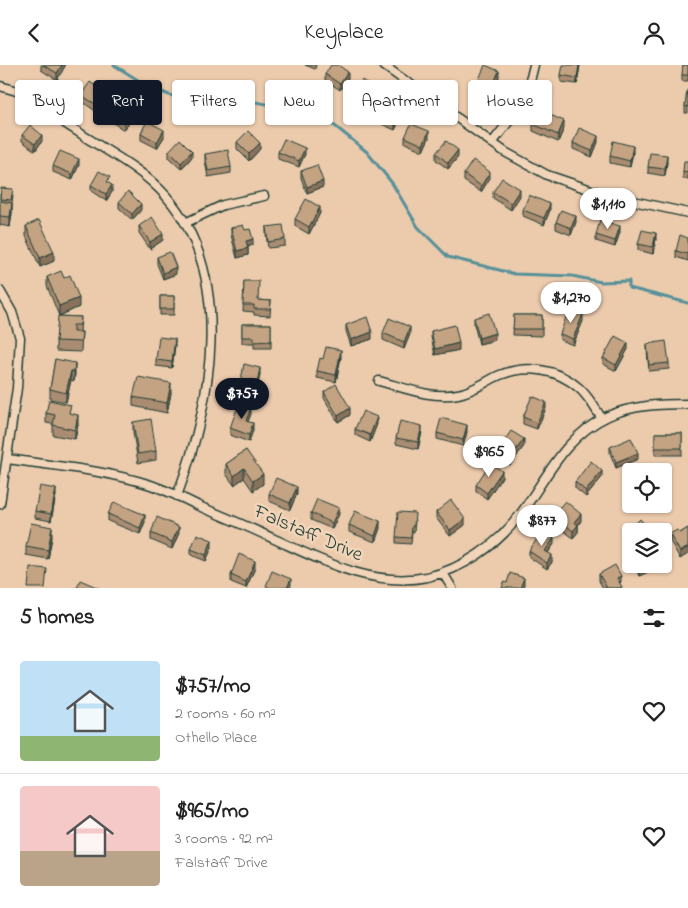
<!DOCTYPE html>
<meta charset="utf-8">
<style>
:root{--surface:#fff;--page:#f2f2f2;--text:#222;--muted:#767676;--line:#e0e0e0;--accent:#111827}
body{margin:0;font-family:"Indie Flower",sans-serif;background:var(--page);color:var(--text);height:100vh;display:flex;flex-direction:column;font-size:19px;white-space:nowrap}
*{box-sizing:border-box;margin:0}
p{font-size:16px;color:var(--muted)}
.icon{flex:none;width:28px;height:28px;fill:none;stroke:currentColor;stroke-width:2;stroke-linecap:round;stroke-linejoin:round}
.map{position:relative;height:523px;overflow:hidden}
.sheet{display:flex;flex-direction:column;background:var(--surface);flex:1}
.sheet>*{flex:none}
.top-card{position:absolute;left:15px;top:15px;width:659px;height:45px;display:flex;gap:10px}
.tools{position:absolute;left:622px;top:398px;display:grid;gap:10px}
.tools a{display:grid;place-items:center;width:50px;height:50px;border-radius:5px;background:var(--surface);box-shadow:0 1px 4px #0004;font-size:25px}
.price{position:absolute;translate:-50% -42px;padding:0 11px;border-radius:18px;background:#fff;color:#222;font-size:16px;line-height:32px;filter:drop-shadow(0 1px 2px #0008)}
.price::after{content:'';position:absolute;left:50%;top:30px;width:15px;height:11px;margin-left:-8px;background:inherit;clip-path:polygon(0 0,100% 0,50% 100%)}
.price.on{background:var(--accent);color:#fff}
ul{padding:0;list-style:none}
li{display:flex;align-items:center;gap:15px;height:125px;padding:0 20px}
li+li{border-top:1px solid var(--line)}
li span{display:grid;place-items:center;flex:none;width:140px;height:100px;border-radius:5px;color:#555}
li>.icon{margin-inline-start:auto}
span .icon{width:60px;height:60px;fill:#fffc;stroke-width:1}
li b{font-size:21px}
h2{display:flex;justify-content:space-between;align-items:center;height:60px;padding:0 20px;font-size:21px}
.pill{padding:0 18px;border-radius:5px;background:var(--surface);box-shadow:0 1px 4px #0004;font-size:18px;line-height:45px}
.pill.on{background:var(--accent);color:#fff}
header{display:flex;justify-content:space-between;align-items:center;height:65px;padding:0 20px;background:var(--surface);font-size:22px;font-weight:600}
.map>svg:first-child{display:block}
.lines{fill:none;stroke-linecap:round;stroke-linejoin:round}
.stream{stroke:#579099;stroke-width:3}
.street-casing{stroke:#1f3d34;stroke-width:11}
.street{stroke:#f2d5b9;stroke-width:8}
.wall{fill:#a98c71;stroke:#1f3d34}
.shaded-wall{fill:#89725c;stroke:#1f3d34}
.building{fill:#c4a383;stroke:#1f3d34}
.labels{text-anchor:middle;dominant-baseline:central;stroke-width:5;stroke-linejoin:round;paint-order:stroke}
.street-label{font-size:20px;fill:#1f3d34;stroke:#f2d5b9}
</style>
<header><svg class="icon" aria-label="back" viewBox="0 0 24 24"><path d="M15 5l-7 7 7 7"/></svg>Keyplace<svg class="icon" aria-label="person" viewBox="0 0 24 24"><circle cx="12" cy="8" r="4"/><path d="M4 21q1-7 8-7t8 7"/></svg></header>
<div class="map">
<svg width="688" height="523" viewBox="0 0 688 523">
<rect width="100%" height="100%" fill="#eccbad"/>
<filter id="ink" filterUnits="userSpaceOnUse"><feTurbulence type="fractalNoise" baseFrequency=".02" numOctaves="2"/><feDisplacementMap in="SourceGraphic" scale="10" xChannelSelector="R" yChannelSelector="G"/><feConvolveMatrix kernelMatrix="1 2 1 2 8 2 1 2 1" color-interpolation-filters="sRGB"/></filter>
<g filter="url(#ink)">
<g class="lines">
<path class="stream" d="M114,0L146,20L169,30L210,38L255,37L297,44L335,61L367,87L392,118L418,162L448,192L515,209L572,211L601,217L629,216V223L688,238"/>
<defs>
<path id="street" d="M383,0L505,87L547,110L606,130L688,148
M0,21C13,25 28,28 39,36C47,42 53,50 62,56C70,62 79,67 87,73C114,90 144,106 166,131C236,211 211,340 177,431
M492,78C515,49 526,37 534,0
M185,158L223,140L264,131
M0,226L12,247L20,273L17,323L0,439
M379,316C405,323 431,334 458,329C474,326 486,316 500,310C527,299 558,304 579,323C589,332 595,343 602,354
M7,394C55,401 105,405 151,420C168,426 185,434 201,442C225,452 249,462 272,473C321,495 372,523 427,512C463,504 497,480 519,451C546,415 564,371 608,351C633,340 661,339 688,339
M443,508L452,523"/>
</defs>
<use href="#street" class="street-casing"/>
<use href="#street" class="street"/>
</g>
<path class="wall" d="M41,0H65V1L57,15L41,5Z
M305,0H316L315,4Z
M580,0L577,19L561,17V10Z
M688,0V16H682V10Z
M325,9L348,13L340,25L325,15Z
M499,12L491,31L477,25V19Z
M688,25V48H685V41Z
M353,26L377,33L369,44L353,33Z
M81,30L106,34L97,47L81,36Z
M110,49L132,53L124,65L110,56Z
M377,51L401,52L395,65L377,57Z
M533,59L564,63L558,77L533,66Z
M141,68L164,72L157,83L141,75Z
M22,70L42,76L35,86L22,76Z
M405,72L429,73L423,86L405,78Z
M237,77L260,84L249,96L237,84Z
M598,77L592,92L573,84V78Z
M169,86L192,92L181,104L169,93Z
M278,87L305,89L299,102L278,94Z
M633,87L630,102L610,98V91Z
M436,88L458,92L448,104L436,95Z
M205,89L231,102V108L208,112L205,96Z
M688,96V114H683V107Z
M667,97L665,111L648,108V102Z
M79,100L72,115L53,107V101Z
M301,106L323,122L307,128L301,113Z
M464,109L490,113L481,127L464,116Z
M110,119L112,127L106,136L91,126V120Z
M493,127L520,131L511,145L493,133Z
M0,129L13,130L12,138V148L10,162L0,160Z
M119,137L141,145L132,155L119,143Z
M523,145H550L544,160L523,151Z
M320,148L309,169L295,161V154Z
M556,157H576L571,170L556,164Z
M26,161L54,196L40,202L26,171Z
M139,161L163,175L150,184L139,168Z
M266,162L285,174V181L268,183L266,169Z
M231,163L245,165L253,180L248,182V190L237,193L231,170Z
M620,167L615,182L596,176V170Z
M688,173V196L676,192V186Z
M656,174L653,189L638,185V179Z
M157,192L176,209L163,214L157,199Z
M47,212L79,242L59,251L81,252L80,267H82L81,287L56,286V276L59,251L47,221Z
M244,216L258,235L271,236L270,251L254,250V247L243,246Z
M160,231H174V250H160Z
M514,250H542V271L513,270Z
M474,253L495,275L479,279L474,259Z
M583,256L573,280L560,275V269Z
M242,259H271V283H254V278H242Z
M346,260L372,274L351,281L346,266Z
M431,266L459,285L435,290L431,272Z
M383,268L410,269L404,284L383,275Z
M647,279L669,298V304L649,306L647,286Z
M175,280L172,303L156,301V295Z
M628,284L616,306L603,299V293Z
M341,292L336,317L317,313V306L323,294Z
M55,294L75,308L74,316L71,315L66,337L50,334V324Z
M260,309L256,329L240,326V320Z
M324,327L350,350L338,357L324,333Z
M171,328L167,348L133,341V332Z
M546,343L537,364L523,359V352Z
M46,348L71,349L78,360L75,374L53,370V359L46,358Z
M251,349L248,356L253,365L249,377L230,370V363Z
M133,357L156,386V395L138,398L133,367Z
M377,359L370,377L355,370V364Z
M422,367L418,384L396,379V373Z
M467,367L463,381L437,374V368Z
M655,368H682V390H655Z
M524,381L510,400L498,391V385Z
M610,382L638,394L616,403L610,388Z
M246,385L263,419L253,426L244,413L234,420L226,409V399Z
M502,412L487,434L476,426V420Z
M602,412L586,432L575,423V417Z
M297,428L290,445L269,436V429Z
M56,430L51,456L35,453V446Z
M436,447L465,460L450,471L436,453Z
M311,448L339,449L332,464L311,455Z
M108,449L145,457L140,469L108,456Z
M553,450L581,456L578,460V467L573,473L553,457Z
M415,455L414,467H412L411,479L396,478V472Z
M349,460L380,463L375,477L349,467Z
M633,461L649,466H633Z
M688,463L680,494L670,476V469L680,468Z
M151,468H179L172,484L151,475Z
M52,472L48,494L26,490V481Z
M554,479L548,488L552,497L547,504L529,492V486Z
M212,482L206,496L191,490V484Z
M634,499H659V502L639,511Z
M255,503L246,523L231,517V510Z
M599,509L621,517L619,518L622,523H603L599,516Z"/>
<path class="shaded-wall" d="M62,0H65V1L57,15V8Z
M579,0H580L577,19V13Z
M499,6V12L491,31V25Z
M348,7V13L340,25V19Z
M377,26V33L369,44V38Z
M106,28V34L97,47V40Z
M132,46V53L124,65V58Z
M401,46V52L395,65V59Z
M564,56V63L558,77V70Z
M164,65V72L157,83V77Z
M429,66V73L423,86V80Z
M42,70V76L35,86V79Z
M598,71V77L592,92V86Z
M260,78V84L249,96V89Z
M633,81V87L630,102V96Z
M305,83V89L299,102V96Z
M458,85V92L448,104V98Z
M192,86V92L181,104V98Z
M667,90V97L665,111V104Z
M79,94V100L72,115V109Z
M490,107V113L481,127V121Z
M323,116V122L307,128V122Z
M112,120V127L106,136V129Z
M520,124V131L511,145V138Z
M12,138V148L10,162V152Z
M141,139V145L132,155V149Z
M550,139V145L544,160V153Z
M320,142V148L309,169V162Z
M576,151V157L571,170V163Z
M620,161V167L615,182V176Z
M656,168V174L653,189V182Z
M163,169V175L150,184V177Z
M253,174V180L246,182V176Z
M248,183V190L237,193V186Z
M54,187V196L40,202V193Z
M176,202V209L163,214V208Z
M79,233V242L59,251V241Z
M583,249V256L573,280V274Z
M410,262V269L404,284V277Z
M372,267V274L351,281V275Z
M495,268V275L479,279V273Z
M175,274V280L172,303V297Z
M459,278V285L435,290V284Z
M628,278V284L616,306V300Z
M341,285V292L336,317V310Z
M75,298V308L74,316V306Z
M260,303V309L256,329V323Z
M71,306V315L66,337V328Z
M171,318V328L167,348V338Z
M546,337V343L537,364V358Z
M251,342V349L246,362V356Z
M350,343V350L338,357V351Z
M78,350V360L75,374V365Z
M377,352V359L370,377V370Z
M253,358V365L249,377V370Z
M467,360V367L463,381V375Z
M422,361V367L418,384V377Z
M524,374V381L510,400V393Z
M638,388V394L616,403V397Z
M244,403V413L234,420V411Z
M502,406V412L487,434V428Z
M602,406V412L586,432V426Z
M263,409V419L253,426V416Z
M297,422V428L290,445V438Z
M56,424V430L51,456V449Z
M339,443V449L332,464V458Z
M581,449V456L574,464V457Z
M145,450V457L140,469V463Z
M465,454V460L450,471V465Z
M380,456V463L375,477V471Z
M578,460V467L573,473V466Z
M52,462V472L48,494V485Z
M179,462V468L172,484V477Z
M554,473V479L545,492V486Z
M212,475V482L206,496V490Z
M688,482V489L680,494V487Z
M552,490V497L547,504V498Z
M255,496V503L246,523V517Z
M652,499H659V502L639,511V504Z
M621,511V517L617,519V513Z
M524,513V519L523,523H520Z
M291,514V520L290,523H287Z"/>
<path class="building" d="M43,0H62L57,8Z
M331,0H338L348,7L340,19L325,9Z
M485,0L499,6L491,25L477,19Z
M563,0H579L577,13L561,10Z
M683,0H688V10H682Z
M362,15L377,26L369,38L353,26Z
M90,17L106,28L97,40L81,30Z
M687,25H688V42L685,41Z
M118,37L132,46L124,58L110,49Z
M383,38L401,46L395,59L377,51Z
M539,45L564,56L558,70L533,59Z
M147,56L164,65L157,77L141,68Z
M411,59L429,66L423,80L405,72Z
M30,60L42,70L35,79L22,70Z
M579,63L598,71L592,86L573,78Z
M248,66L260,78L249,89L237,77Z
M180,74L192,86L181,98L169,86Z
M284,74L305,83L299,96L278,87Z
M446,76L458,85L448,98L436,88Z
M613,76L633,81L630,96L610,91Z
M228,85L231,102L208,106L205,89Z
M60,86L79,94L72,109L53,101Z
M650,88L667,90L665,104L648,102Z
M473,95L490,107L481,121L464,109Z
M684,96H688V108L683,107Z
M317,100L323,116L307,122L301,106Z
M99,106L110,112L107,117L112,120L106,129L91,120Z
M502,113L520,124L511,138L493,127Z
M1,123L13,124L11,135L0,134Z
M128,126L141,139L132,149L119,137Z
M529,130L550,139L544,153L523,145Z
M306,134L320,142L309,162L295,154Z
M0,136L12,138L10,152L0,151Z
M561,145L576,151L571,163L556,157Z
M152,152L163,169L150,177L139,161Z
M39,155L54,187L40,193L26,161Z
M600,155L620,161L615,176L596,170Z
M243,160L245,165L250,164L253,174L246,176L248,183L237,186L231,163Z
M283,160L285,174L268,177L266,162Z
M642,165L656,168L653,182L638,179Z
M680,170L688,173V189L676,186Z
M170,187L176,202L163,208L157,192Z
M61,206L64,213L70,210L79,233L59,241L47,212Z
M244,216H259L258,235L271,236L270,244H254V240H243Z
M160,231H174V244H160Z
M569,244L583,249L573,274L560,269Z
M489,248L495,268L479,273L474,253Z
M514,250H542V264H513Z
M58,251L81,252L80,260H73V267H82L81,277L56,276Z
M367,252L372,267L351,275L346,260Z
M389,253L410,262L404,277L383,268Z
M242,259H271V276L254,277V272H242Z
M455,260L459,278L435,284L431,266Z
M615,271L628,278L616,300L603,293Z
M159,272L175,274L172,297L156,295Z
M666,276L669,298L649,300L647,279Z
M326,282L341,285L336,310L317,306L320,293L323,294Z
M55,294L75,298L74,306H71L66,328L50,324Z
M244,299L260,303L256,323L240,320Z
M138,312L171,318L167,338L133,332Z
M336,319L350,343L338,351L324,327Z
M532,331L546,337L537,358L523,352Z
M49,335L71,340L69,348L78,350L75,365L53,360L55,350L46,348Z
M239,338L251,342L246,356L253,358L249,370L230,363Z
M363,346L377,352L370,370L355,364Z
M441,353L467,360L463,375L437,368Z
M151,354L156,386L138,389L133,357Z
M400,356L422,361L418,377L396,373Z
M511,366L524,374L510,393L498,385Z
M655,368H682V383H655Z
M631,373L638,388L616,397L610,382Z
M246,385L263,409L253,416L244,403L234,411L226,399Z
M591,396L602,406L586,426L575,417Z
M490,398L502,406L487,428L476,420Z
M276,413L297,422L290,438L269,429Z
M40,421L56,424L51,449L35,446Z
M317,434L339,443L332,458L311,448Z
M451,435L465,454L450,465L436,447Z
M565,436L581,449L574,457L578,460L573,466L553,450Z
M114,437L145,450L140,463L108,449Z
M355,446L380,456L375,471L349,460Z
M398,447L415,448L414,461H412L411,473L396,472Z
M157,452L179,462L172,477L151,468Z
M640,454L649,464L647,466H637L633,461Z
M31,458L52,462L48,485L26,481Z
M688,463V482L680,487L670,469L677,465L680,468Z
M543,465L554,473L545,486L552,490L547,498L529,486Z
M197,469L212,475L206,490L191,484Z
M239,489L255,496L246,517L231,510Z
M637,499H652L639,504Z
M615,500L621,511L617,513L622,522L620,523H607L599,509Z
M30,502L47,504L45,523H28Z
M272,506L291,514L287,523H271L266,521Z
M510,508L524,513L520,523H502L504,517L507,518Z
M80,515L99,523H77Z"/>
</g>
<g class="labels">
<g class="street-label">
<text transform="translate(308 469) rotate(23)">Falstaff Drive</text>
</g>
</g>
</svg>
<div class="tools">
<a><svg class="icon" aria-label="locate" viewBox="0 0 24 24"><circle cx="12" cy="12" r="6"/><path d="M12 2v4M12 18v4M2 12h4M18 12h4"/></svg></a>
<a><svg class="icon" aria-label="layers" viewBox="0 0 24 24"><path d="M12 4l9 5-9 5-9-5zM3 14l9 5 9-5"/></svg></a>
</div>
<b class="price" style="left:608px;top:165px">$1,110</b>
<b class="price" style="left:571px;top:259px">$1,270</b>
<b class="price on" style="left:242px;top:355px">$757</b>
<b class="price" style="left:489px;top:413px">$965</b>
<b class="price" style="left:542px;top:482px">$877</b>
<div class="top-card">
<a class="pill">Buy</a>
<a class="pill on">Rent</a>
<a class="pill">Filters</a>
<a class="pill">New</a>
<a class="pill">Apartment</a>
<a class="pill">House</a>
</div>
</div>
<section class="sheet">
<h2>5 homes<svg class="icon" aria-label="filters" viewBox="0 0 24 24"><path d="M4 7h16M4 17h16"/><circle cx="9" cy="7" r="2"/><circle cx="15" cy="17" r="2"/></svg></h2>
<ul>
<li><span style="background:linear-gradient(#bfe0f5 75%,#8fb573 0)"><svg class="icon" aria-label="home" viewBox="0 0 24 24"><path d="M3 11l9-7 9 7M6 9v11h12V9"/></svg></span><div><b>$757/mo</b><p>2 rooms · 60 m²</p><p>Othello Place</p></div><svg class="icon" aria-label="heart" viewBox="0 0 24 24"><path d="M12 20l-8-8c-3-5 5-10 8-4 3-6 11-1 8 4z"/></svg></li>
<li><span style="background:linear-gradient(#f6c9c9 65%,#b9a48a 0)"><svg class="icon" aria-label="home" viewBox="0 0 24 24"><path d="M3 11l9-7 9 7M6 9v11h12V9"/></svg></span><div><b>$965/mo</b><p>3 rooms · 92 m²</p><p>Falstaff Drive</p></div><svg class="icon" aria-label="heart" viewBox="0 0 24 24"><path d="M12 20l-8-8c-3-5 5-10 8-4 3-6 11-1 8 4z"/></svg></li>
</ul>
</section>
